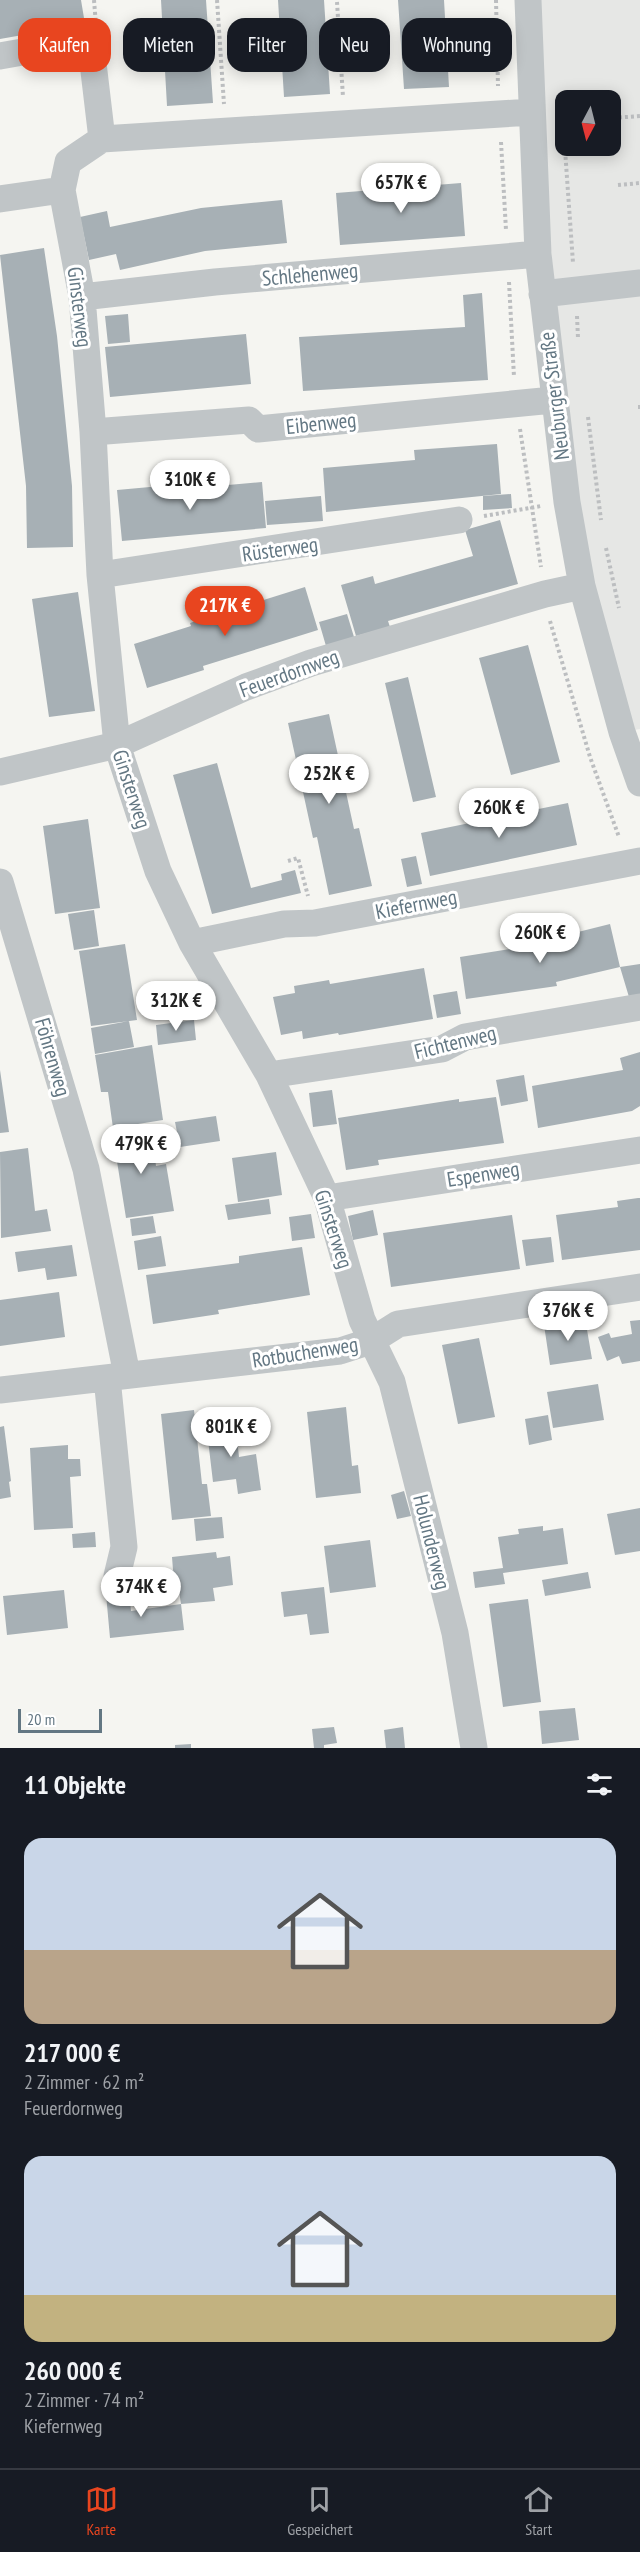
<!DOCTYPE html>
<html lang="de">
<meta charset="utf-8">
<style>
:root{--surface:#171b24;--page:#242831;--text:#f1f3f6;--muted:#9ea1a6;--line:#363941;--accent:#e8451f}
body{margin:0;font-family:"PT Sans Narrow",sans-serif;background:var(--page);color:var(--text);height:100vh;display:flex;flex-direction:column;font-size:22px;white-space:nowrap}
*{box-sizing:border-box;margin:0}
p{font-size:20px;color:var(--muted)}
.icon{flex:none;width:33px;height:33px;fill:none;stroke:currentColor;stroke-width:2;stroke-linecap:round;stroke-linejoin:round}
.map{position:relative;height:1748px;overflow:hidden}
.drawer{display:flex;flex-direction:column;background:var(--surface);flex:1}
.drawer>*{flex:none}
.banner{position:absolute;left:18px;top:18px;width:604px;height:54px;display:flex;gap:12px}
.needle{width:39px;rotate:187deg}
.tools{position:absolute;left:555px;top:90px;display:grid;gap:12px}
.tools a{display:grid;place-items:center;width:66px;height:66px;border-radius:12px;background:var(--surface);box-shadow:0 3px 15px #0003;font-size:30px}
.scale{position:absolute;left:18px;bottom:15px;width:84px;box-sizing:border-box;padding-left:6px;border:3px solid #637783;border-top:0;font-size:16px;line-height:21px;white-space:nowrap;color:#637783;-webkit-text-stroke:4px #fff;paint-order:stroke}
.price{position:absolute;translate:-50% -51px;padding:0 14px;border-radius:21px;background:#fff;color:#222;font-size:20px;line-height:39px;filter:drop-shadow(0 2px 3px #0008)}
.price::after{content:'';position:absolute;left:50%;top:36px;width:18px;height:14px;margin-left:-9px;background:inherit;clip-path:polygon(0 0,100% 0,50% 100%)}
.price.selected{background:var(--accent);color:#fff}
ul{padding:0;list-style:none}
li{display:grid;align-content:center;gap:12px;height:318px;padding:0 24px}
li span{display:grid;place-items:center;height:186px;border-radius:18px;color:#555}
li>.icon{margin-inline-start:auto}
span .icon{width:108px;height:108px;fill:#fffc;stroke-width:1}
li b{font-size:26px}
h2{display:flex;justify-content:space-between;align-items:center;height:72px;padding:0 24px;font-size:26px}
.pill{padding:0 21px;border-radius:18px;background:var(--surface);box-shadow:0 3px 15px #0003;font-size:21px;line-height:54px}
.pill.selected{background:var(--accent);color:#fff}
.dock{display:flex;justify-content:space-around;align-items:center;height:84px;border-top:2px solid var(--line);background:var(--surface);font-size:16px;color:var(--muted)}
.dock a{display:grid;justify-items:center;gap:3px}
.dock .selected{color:var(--accent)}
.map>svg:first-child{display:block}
.built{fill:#e6e7e5;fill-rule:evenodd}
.building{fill:#a7b0b5}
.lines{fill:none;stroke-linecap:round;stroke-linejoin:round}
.path{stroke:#bcbec0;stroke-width:4;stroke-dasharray:3 3;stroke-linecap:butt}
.minor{stroke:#c0c5c7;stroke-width:27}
.labels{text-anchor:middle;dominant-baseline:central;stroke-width:6;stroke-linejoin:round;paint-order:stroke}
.street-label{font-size:21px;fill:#637783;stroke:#fff}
</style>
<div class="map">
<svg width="640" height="1748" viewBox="0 0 640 1748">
<rect width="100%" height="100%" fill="#f5f5f1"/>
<path class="built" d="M528,0H640V729L622,732L582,586ZM566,100H610V146H566Z"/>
<path class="building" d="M0,0H81L85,24L0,39Z
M161,0H206L213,103L167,106Z
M278,0H324L330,94L284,97Z
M398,0H444L449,87L404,89Z
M461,183L465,236L340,245L336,193Z
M282,200L287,243L205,251L120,270L116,254L89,260L80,217L107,211L110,227L201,208Z
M44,248L57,336L72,486L73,547L27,548L26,486L0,255Z
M482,293L488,380L303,391L299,337L465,327L463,295Z
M128,314L130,342L108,344L105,316Z
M246,334L251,384L110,397L105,347Z
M497,444L501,494L326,512L323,468L415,460L414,450Z
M262,482L266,528L122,541L117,490L172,485V490Z
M511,494L512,508L483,510V496Z
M321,496L323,521L267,525L265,501Z
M500,520L518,584L388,621L390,627L356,636L341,585L373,576L375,584L473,556L465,530Z
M305,587L318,630L203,666L204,670L147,688L134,644L191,626L190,623Z
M78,592L95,711L49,717L32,599Z
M347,614L354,637L326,646L319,622Z
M528,645L560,762L511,775L479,658Z
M408,677L436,797L413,802L385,683Z
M329,714L354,829L359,828L372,886L329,895L317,837L313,838L288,723Z
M217,763L251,888L282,880L281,874L295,870L301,893L212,914L173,775Z
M568,803L577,845L430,876L421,833Z
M88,819L100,908L55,914L43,826Z
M416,856L422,884L407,887L401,859Z
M94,910L99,946L74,950L68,914Z
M610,924L620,967L556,982L557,986L466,999L460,957L547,943L546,940Z
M125,944L137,1020L91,1026L79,951Z
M640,964V995L629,997L620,967Z
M424,968L433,1019L339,1035L338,1033L303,1039L302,1031L281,1035L273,997L295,993L294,986L329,980L330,984Z
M457,991L461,1014L437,1018L433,995Z
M194,1020L196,1040L158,1045L156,1025Z
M129,1021L134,1047L95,1054L91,1028Z
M152,1045L163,1120L113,1128L108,1092H101L95,1055Z
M640,1052V1106L632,1111L538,1128L532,1086L623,1070L620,1058Z
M0,1070L9,1132L0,1133Z
M524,1075L528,1101L501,1106L496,1080Z
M332,1090L337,1124L313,1127L309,1093Z
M496,1097L504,1143L378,1160L379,1165L346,1170L338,1118L459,1099V1102Z
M216,1116L220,1141L180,1147L175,1122Z
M141,1125L145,1152L154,1150L156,1166L166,1164L174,1211L126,1218L112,1130Z
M28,1148L35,1211L47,1209L51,1231L1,1238L0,1152Z
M276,1152L282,1195L238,1202L232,1158Z
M638,1198H640V1250L562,1260L556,1215L618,1207L617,1201Z
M269,1199L271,1214L228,1220L225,1205Z
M373,1210L378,1235L353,1240L348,1216Z
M311,1214L315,1238L292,1241L289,1217Z
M512,1215L520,1269L391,1287L383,1233Z
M153,1216L156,1233L132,1236L130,1219Z
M161,1236L166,1266L138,1270L134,1241Z
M551,1237L554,1262L526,1266L522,1240Z
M72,1245L77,1276L47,1280L45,1268L18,1272L15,1252Z
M302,1247L310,1295L218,1310L219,1314L153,1324L146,1275L239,1263V1256Z
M59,1292L65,1337L0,1346V1300Z
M585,1318L592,1359L550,1365L544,1325Z
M640,1320V1361L622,1364L619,1356L607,1361L598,1337L609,1333L611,1338L632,1334L630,1321Z
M479,1338L495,1417L458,1424L442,1345Z
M598,1384L604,1420L553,1428L547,1392Z
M346,1407L352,1466L358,1465L361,1493L316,1498L307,1412Z
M194,1410L202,1484H207L211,1516L172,1520L161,1414Z
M548,1415L552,1440L529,1445L525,1419Z
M235,1420L239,1457L256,1454L261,1490L238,1494L236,1479L213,1482L206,1423Z
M4,1426L11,1481L9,1482L11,1497L0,1499V1427Z
M68,1445V1459H80L81,1476L70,1477L73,1528L34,1530L30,1448Z
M404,1491L411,1516L397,1519L391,1495Z
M640,1508V1551L615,1555L607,1514Z
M222,1517L224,1538L196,1541L194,1519Z
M543,1526V1531L563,1528L568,1564L503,1573L505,1584L475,1588L473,1572L503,1568L498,1537L519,1534L518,1529Z
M95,1532L96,1547L73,1548L72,1534Z
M370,1540L376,1587L330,1593L324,1546Z
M216,1552L217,1558L230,1556L233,1585L213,1588L215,1601L181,1604L179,1591L161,1593L159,1571L173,1570L172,1557Z
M588,1572L591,1588L545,1596L542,1580Z
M324,1587L329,1633L310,1635L307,1614L284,1617L281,1592Z
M64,1590L68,1628L7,1635L3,1596Z
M129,1591L131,1611L181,1604L184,1630L110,1638L106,1594Z
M528,1599L541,1702L503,1707L489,1604Z
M575,1708L579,1740L542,1744L539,1711Z
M334,1727L337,1743L324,1745V1748H314L312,1729Z
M403,1727L405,1748H386L384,1730Z
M191,1744V1748H175V1745Z"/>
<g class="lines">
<path class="path" d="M94,0L96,25
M217,0L224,104
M496,0L498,86
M337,2L343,97
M613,118L640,116
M563,121L573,263
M501,142L506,230
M618,185L640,183
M509,282L514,377
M577,316L578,338
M638,407H640
M588,417L601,520
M520,429L541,567
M484,516L541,506
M606,548L619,608
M550,621L590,757L619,837
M288,861L298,858L308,896"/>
<path class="minor" d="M528,0L538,254L567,502L582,586L622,732L640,783
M0,56L68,44L87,51L93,63L102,139
M0,199L62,190
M542,294L640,283
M82,297L215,282L538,254
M93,432L249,420L258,429L553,400
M100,575L459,520
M0,772L117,745L246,687L311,663L545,594L582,586
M0,882L86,1169L127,1375
M192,943L284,924L315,923L640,861
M269,1075L442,1049L465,1037L640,1007
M327,1198L640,1150
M107,1378L124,1547L117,1576
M0,1390L340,1351L371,1341L398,1324L640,1287
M474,1748L455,1633L392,1382L362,1320L327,1198L269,1075L192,943L158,871L117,745L100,575L93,432L82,297L62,190L68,162L102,139L532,112"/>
</g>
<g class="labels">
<g class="street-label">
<text transform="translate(310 274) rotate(-5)">Schlehenweg</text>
<text transform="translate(80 307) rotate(83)">Ginsterweg</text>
<text transform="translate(554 396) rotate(-97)">Neuburger Straße</text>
<text transform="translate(321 423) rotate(-6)">Eibenweg</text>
<text transform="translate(280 549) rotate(-8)">Rüsterweg</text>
<text transform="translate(289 673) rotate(-20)">Feuerdornweg</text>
<text transform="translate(132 789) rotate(72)">Ginsterweg</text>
<text transform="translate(416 904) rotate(-11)">Kiefernweg</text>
<text transform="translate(455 1042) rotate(-14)">Fichtenweg</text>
<text transform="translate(53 1057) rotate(74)">Föhrenweg</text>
<text transform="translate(483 1174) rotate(-9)">Espenweg</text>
<text transform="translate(334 1229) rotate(72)">Ginsterweg</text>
<text transform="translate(305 1352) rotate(-9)">Rotbuchenweg</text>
<text transform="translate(432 1542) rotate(76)">Holunderweg</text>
</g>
</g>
</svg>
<div class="tools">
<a><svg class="needle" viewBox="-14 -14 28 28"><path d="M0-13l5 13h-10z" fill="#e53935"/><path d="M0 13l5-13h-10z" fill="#9ea1a6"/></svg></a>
</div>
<div class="scale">20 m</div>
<b class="price" style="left:401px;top:214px">657K €</b>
<b class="price" style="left:190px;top:511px">310K €</b>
<b class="price selected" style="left:225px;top:637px">217K €</b>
<b class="price" style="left:329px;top:805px">252K €</b>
<b class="price" style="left:499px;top:839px">260K €</b>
<b class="price" style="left:540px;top:964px">260K €</b>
<b class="price" style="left:176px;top:1032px">312K €</b>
<b class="price" style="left:141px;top:1175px">479K €</b>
<b class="price" style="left:568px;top:1342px">376K €</b>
<b class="price" style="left:231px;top:1458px">801K €</b>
<b class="price" style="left:141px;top:1618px">374K €</b>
<div class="banner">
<a class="pill selected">Kaufen</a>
<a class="pill">Mieten</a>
<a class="pill">Filter</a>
<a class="pill">Neu</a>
<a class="pill">Wohnung</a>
</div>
</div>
<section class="drawer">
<h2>11 Objekte<svg class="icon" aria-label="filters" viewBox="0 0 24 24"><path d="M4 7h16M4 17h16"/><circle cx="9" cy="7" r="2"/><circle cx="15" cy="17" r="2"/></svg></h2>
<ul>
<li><span style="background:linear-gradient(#c9d6e8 60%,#b9a48a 0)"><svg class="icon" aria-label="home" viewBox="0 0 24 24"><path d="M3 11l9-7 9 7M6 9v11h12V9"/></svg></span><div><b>217 000 €</b><p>2 Zimmer · 62 m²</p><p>Feuerdornweg</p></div></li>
<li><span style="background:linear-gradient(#c9d6e8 75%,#c2b280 0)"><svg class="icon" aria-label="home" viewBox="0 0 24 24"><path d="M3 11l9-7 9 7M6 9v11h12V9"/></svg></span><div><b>260 000 €</b><p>2 Zimmer · 74 m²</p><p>Kiefernweg</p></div></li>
</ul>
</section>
<nav class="dock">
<a class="selected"><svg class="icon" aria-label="map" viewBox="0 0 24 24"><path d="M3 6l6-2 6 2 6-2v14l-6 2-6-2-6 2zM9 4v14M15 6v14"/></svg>Karte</a>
<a><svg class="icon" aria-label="saved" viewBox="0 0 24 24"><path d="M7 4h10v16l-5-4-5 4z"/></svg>Gespeichert</a>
<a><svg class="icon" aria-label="home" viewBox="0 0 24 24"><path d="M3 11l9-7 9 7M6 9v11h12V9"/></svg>Start</a>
</nav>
